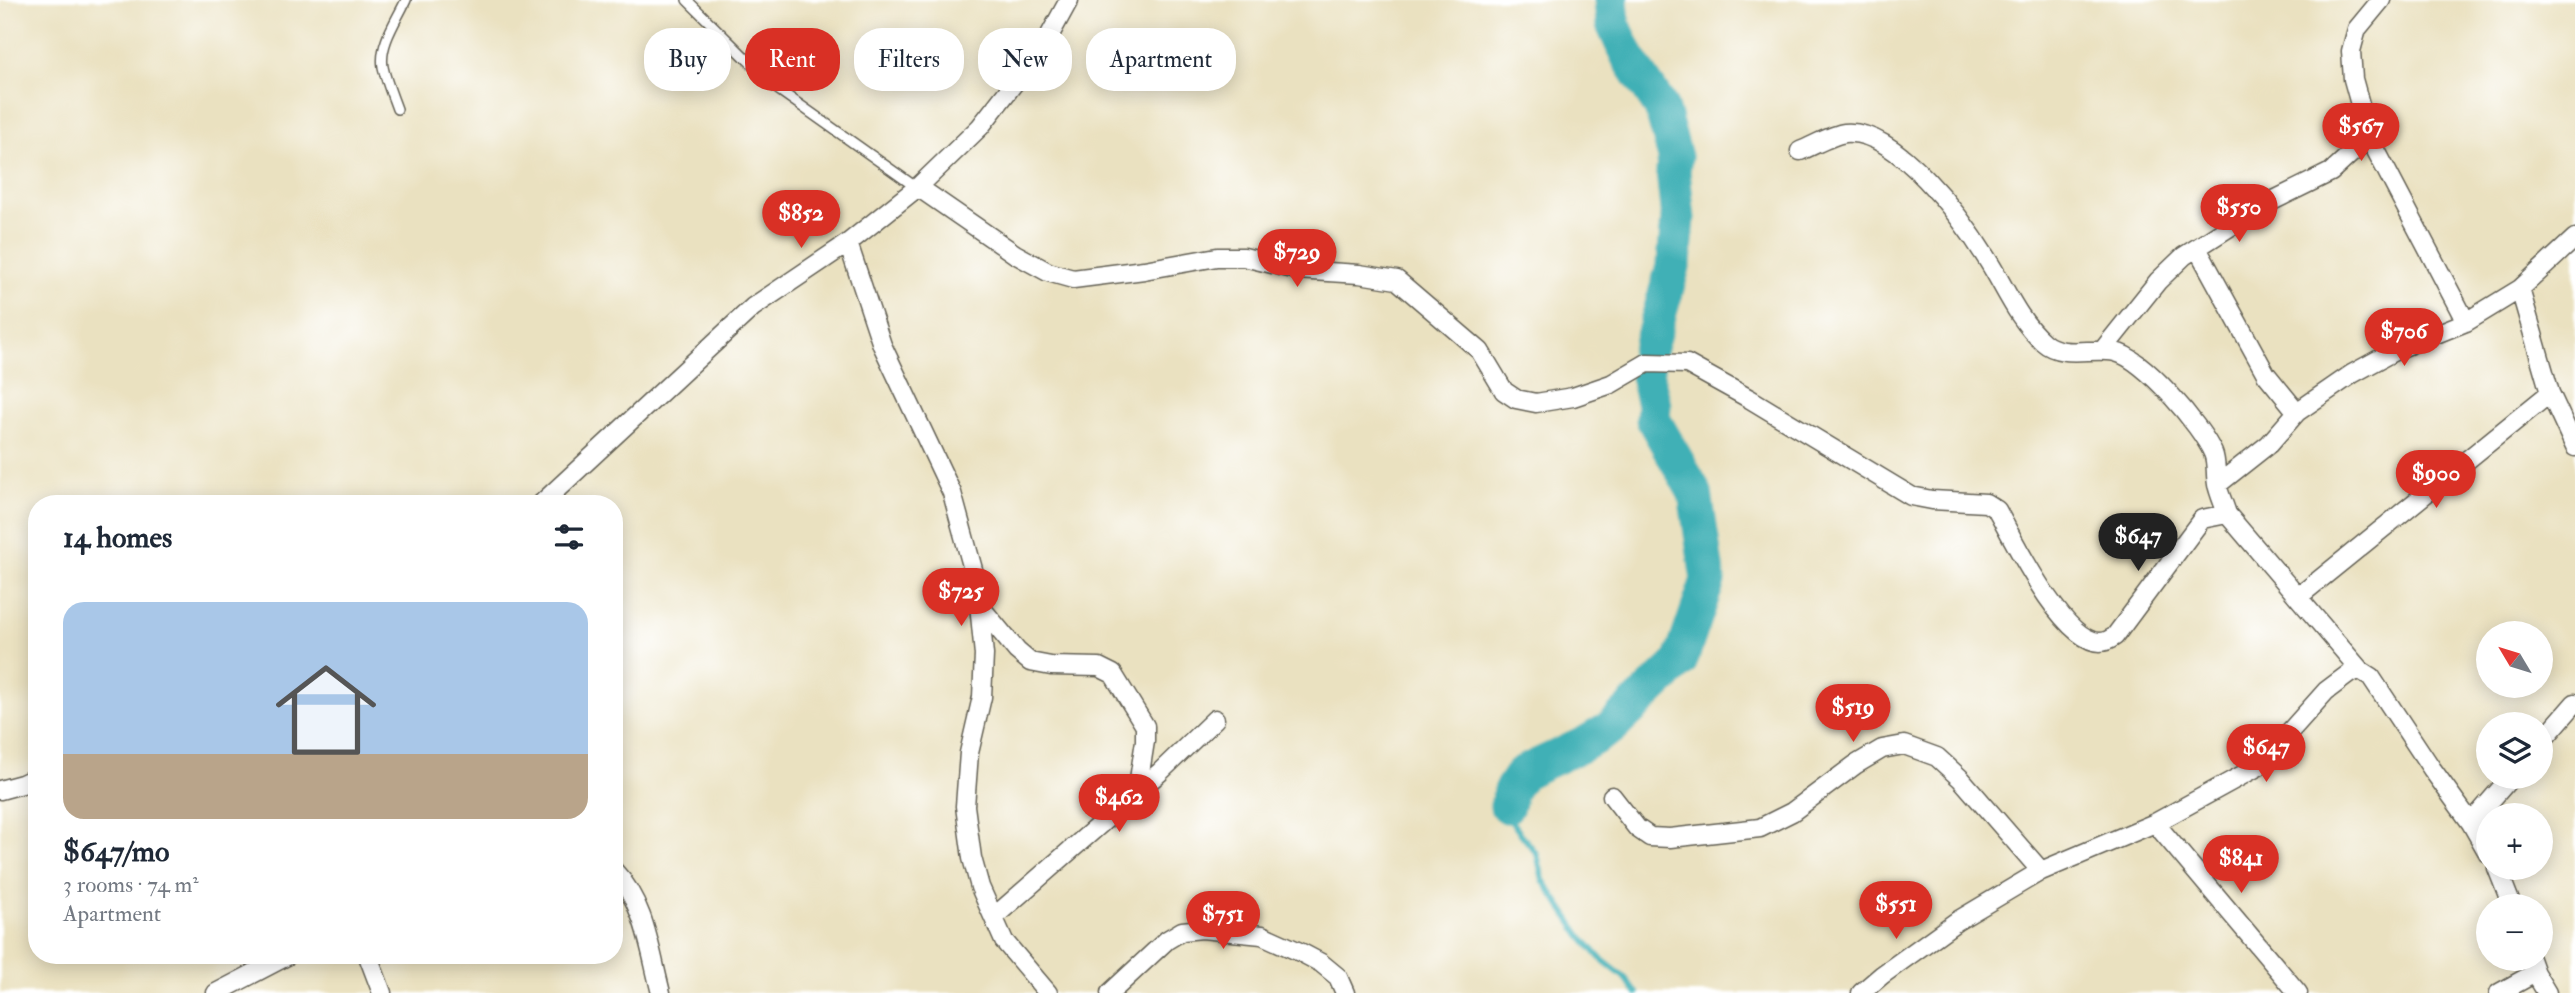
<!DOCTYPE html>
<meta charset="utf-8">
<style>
:root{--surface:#fff;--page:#f2f2f3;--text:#1f2937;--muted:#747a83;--line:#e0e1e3;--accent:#d93025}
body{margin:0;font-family:"IM FELL Double Pica",serif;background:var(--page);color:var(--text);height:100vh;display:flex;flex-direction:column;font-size:26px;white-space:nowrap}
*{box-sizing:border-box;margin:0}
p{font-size:23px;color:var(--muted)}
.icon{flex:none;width:38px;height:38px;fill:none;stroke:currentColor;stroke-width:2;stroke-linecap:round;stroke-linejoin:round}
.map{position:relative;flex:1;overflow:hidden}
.side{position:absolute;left:28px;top:495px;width:595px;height:469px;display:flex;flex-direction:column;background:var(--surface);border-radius:28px;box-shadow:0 4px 18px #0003}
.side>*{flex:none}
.banner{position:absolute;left:644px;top:28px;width:665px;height:63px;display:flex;gap:14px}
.needle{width:46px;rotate:308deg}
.tools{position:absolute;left:2476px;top:621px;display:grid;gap:14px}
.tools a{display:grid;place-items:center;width:77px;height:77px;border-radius:50%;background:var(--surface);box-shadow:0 4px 18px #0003;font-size:35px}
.price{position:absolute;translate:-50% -60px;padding:0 16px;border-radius:24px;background:var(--accent);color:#fff;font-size:23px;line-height:46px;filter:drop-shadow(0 2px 4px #0008)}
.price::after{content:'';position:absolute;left:50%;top:42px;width:21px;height:16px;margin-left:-10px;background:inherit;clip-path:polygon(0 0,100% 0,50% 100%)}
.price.active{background:#222;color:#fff}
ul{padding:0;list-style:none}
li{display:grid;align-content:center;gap:14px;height:371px;padding:0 35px}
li+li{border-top:2px solid var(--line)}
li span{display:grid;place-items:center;height:217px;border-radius:21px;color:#555}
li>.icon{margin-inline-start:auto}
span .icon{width:126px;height:126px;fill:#fffc;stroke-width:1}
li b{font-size:30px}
h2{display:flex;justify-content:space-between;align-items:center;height:84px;padding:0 35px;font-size:30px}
.chip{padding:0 24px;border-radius:28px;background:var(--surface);box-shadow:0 4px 18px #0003;font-size:24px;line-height:63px}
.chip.active{background:var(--accent);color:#fff}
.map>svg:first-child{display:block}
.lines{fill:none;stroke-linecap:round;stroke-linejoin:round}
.stream{stroke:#40b0b6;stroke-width:6}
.river{stroke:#40b0b6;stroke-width:35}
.service-casing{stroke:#646155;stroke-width:12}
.minor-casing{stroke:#646155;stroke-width:21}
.service{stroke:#fff;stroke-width:9}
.minor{stroke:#fff;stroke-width:18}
</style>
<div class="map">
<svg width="2575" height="993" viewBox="0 0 2575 993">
<rect width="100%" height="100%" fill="#fff"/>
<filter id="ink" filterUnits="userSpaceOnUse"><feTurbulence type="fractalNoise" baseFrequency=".0143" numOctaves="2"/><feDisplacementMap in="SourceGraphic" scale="14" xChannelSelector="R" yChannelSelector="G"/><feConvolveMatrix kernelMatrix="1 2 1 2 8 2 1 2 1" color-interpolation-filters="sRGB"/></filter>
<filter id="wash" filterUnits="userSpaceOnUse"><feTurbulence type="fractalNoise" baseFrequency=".00686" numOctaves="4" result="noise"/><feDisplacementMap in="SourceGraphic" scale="28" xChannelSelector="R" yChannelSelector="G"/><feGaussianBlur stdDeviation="1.57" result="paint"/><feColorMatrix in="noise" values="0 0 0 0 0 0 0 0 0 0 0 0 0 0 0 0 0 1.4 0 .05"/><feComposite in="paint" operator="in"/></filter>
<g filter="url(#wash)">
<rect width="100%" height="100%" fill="#eae1c0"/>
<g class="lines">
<path class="stream" d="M1507,806L1510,820L1537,854L1543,880L1581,936L1600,958L1624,977L1637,993"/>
<path class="river" d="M1507,806L1510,791L1522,773L1586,743L1611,728L1680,662L1708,580L1695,493L1653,419L1654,405L1647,376L1648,354L1674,263L1678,219L1673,171L1675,157L1661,107L1628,57L1613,24L1611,0"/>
</g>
</g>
<g filter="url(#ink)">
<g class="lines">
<defs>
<path id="service" d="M687,0L776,88L917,188
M397,109C392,95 386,81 383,67C379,44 397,20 406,0"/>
<path id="minor" d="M2381,0L2357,29L2351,51L2353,79L2369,137L2466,322
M1800,151C1813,146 1831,135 1845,133C1896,128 1963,220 1987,259C2005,287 2017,319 2043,342C2062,359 2092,347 2115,352C2144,358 2201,426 2213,453C2217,462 2215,474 2217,484C2219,494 2224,504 2227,514L2360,670
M918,187L1015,254L1048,272L1073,279L1144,270L1217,257H1244L1297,270L1359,274L1397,280L1480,351L1504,391L1516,399L1536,403L1573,397L1611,384L1647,363L1687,364L1750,399L1911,496L1932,500L1986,503L1997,510C2013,539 2063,642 2100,642C2105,642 2111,639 2115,636L2202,519L2227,514
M848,243L882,345L952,493L977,584L984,655L982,697L969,753L965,806L972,858L980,887L1004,941L1048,993
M2197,248L2266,374L2297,412
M2520,289L2550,393L2575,447
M2102,351L2158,281L2184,256L2266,204L2331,172L2369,137
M2217,485L2269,444L2297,412L2352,374L2396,350L2466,322L2520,289L2575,238
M541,504L753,307L848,243L918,187L980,127L1046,42L1069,0
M2298,597L2550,393
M978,604L1017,651L1030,662L1051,666L1099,667L1113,674L1145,726V741L1137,792
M2541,742L2575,703
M0,790L22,784L37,777
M1612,796L1637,828L1650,837L1670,838L1760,828L1792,812L1855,765L1882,749L1904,745L1937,757L1961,779L2041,871
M2155,823L2298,993
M2471,823L2511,777
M2497,868L2512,906
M614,871C645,903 650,951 661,993
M994,917L1160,772L1215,719
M368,956L382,993
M2530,959L2535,973L2547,993
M216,993L287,956
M1110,993L1167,940L1182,931L1202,929L1262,935L1302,953L1321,963L1338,977L1345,993
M1861,993L1882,975L1957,921L2041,871L2155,823L2259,766L2326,691L2350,673L2360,670L2371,677L2432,769L2471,823L2488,853
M2499,993L2535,973"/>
</defs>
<use href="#service" class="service-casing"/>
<use href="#minor" class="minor-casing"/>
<use href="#service" class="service"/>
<use href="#minor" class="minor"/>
</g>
</g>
</svg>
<div class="tools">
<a><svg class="needle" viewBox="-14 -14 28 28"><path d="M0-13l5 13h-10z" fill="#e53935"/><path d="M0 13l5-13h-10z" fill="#747a83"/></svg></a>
<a><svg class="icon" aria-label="layers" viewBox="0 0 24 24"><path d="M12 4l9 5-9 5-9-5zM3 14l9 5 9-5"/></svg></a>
<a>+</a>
<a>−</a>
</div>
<b class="price" style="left:2361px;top:163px">$567</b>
<b class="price" style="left:2239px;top:244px">$550</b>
<b class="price" style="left:801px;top:250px">$852</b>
<b class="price" style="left:1297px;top:289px">$729</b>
<b class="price" style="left:2404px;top:368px">$706</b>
<b class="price" style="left:2436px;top:510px">$900</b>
<b class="price active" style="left:2138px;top:573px">$647</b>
<b class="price" style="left:961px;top:628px">$725</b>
<b class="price" style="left:1853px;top:744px">$519</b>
<b class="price" style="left:2266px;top:784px">$647</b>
<b class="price" style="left:1119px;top:834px">$462</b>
<b class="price" style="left:2241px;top:895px">$841</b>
<b class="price" style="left:1896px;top:941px">$551</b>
<b class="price" style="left:1223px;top:951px">$751</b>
<div class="banner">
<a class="chip">Buy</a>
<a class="chip active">Rent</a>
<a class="chip">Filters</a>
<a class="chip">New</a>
<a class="chip">Apartment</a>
</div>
<section class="side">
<h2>14 homes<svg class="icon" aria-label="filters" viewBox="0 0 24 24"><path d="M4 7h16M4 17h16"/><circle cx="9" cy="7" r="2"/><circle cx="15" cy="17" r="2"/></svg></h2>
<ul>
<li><span style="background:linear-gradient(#a9c7e8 70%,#b9a48a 0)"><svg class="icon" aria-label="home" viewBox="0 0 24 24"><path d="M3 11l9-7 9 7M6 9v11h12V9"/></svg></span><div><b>$647/mo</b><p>3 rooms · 74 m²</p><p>Apartment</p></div></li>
</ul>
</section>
</div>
